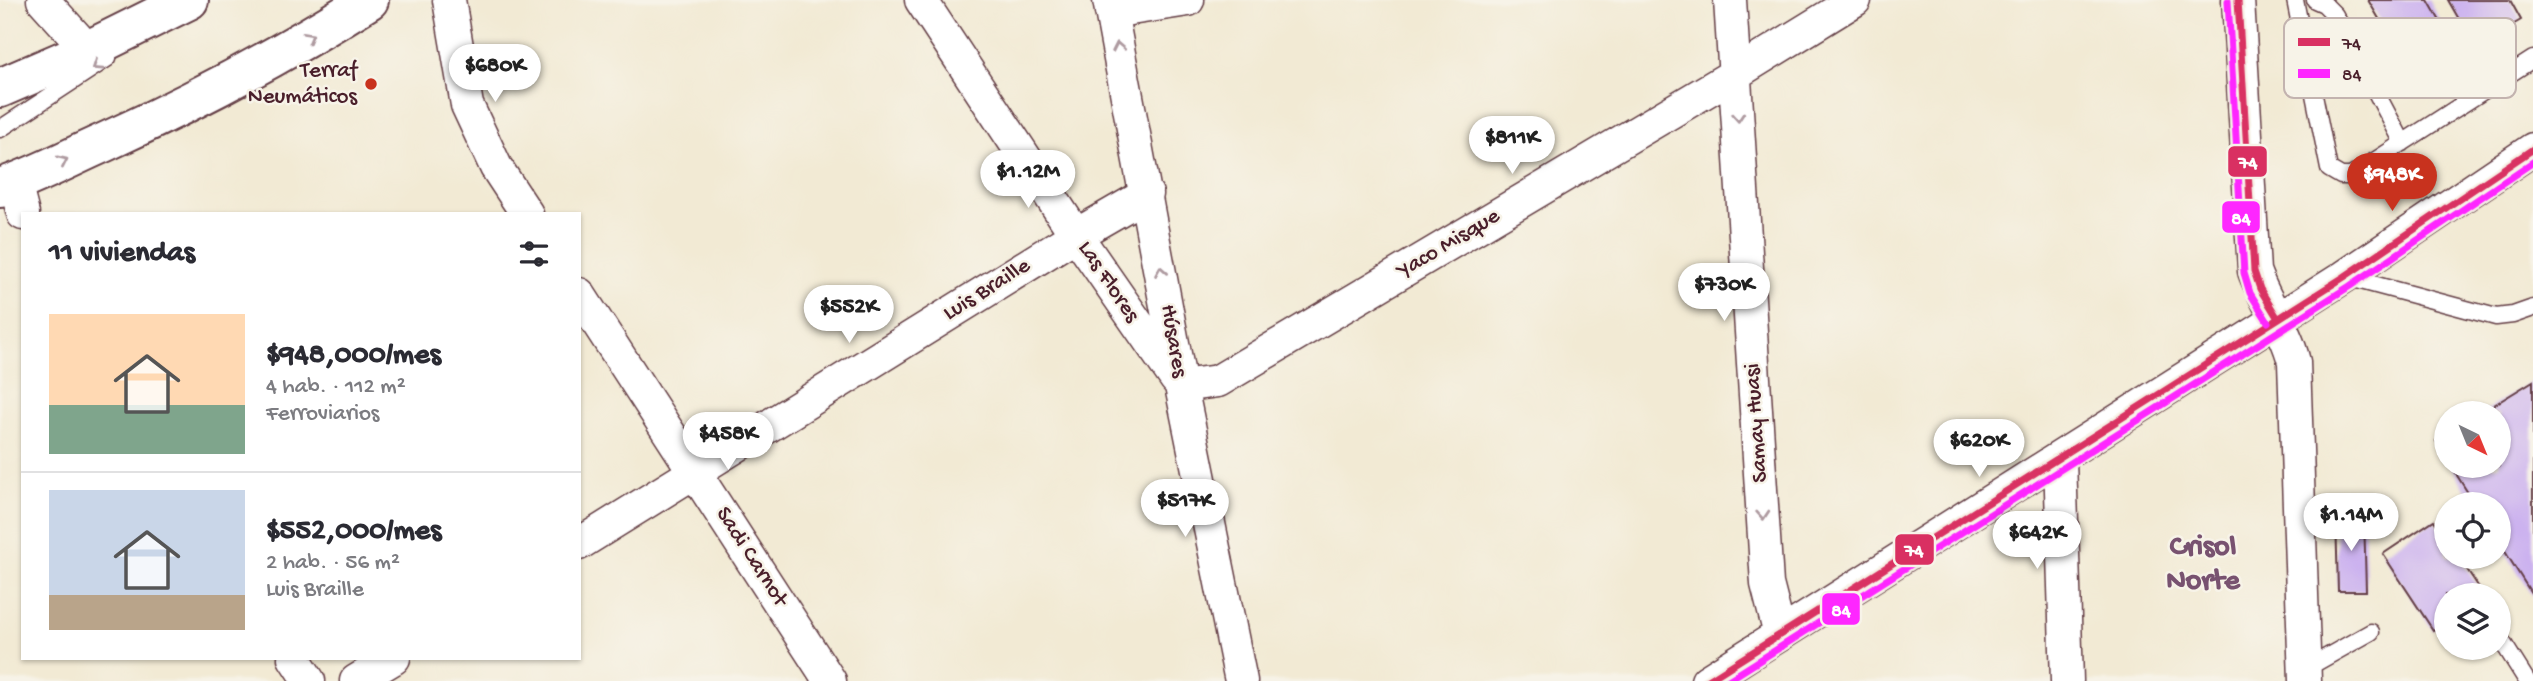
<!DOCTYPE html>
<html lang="es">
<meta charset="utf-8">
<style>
:root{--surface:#fff;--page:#f7f7f7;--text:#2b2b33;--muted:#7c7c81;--line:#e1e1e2;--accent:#c8321e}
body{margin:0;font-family:"Gochi Hand",sans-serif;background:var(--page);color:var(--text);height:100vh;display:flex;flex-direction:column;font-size:26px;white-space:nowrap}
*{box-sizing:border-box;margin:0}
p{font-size:23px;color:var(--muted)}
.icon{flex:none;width:38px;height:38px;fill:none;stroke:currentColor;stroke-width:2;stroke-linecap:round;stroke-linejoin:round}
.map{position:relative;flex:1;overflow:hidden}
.details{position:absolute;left:21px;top:212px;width:560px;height:448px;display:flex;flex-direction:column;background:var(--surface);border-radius:0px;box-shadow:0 2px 5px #0004}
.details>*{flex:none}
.needle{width:46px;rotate:137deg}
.tools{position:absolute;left:2434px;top:401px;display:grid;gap:14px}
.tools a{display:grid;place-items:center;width:77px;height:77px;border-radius:50%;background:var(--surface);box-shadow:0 2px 5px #0004;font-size:35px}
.price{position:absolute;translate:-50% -60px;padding:0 16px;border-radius:24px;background:#fff;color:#222;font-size:23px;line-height:46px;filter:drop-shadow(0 2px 4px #0008)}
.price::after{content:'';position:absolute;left:50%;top:42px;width:21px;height:16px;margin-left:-10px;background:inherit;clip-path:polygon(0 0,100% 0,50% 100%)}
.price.on{background:var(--accent);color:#fff}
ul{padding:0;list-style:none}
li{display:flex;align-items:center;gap:21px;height:175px;padding:0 28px}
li+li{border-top:2px solid var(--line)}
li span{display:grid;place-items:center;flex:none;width:196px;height:140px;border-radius:0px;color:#555}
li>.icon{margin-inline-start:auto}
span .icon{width:84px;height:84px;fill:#fffc;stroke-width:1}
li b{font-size:30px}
h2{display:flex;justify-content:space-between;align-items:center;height:84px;padding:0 28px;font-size:30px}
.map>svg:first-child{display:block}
.building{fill:#ccb2ef}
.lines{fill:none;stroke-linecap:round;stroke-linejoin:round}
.service-casing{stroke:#633d44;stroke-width:19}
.minor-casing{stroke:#633d44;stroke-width:35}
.primary-casing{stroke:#633d44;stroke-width:42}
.service{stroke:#fff;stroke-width:16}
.minor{stroke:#fff;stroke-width:32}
.primary{stroke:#fff;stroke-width:38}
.bus-1-casing{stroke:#f7f3e8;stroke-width:12}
.bus-2-casing{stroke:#f7f3e8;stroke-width:12}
.bus-1{stroke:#d93062;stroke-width:7}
.bus-2{stroke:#fe27ff;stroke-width:7}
.oneway{stroke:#ae9aa0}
.poi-dot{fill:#c8321e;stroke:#f7f3e8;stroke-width:2.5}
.labels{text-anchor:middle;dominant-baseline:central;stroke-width:5;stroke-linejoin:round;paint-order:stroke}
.poi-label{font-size:23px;fill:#4a1f2b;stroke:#f7f3e8;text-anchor:end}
.street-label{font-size:23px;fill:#4a1f2b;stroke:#f7f3e8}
.district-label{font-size:30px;font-weight:bold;fill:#785270;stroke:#f7f3e8}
.key{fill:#f7f3e8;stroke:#c3b3af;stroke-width:2}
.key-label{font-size:19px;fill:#4a1f2b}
.line-badge{stroke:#f7f3e8;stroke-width:2.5}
.badge-label{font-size:19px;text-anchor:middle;font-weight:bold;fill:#fff}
</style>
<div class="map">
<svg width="2533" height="681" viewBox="0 0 2533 681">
<rect width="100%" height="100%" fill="#f7f3e8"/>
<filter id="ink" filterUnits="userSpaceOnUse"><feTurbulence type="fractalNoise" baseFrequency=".0143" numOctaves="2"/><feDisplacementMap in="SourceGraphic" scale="14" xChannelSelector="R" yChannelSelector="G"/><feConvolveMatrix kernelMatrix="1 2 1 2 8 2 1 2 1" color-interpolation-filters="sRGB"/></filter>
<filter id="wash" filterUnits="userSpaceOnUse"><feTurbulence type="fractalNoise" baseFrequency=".00686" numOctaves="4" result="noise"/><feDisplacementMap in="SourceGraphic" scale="28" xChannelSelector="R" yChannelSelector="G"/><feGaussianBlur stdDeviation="1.57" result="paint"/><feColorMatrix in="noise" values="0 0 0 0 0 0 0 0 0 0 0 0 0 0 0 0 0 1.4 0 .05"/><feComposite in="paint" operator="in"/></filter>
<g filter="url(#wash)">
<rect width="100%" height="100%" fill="#f2ead4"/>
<g id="blocks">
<path class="building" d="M2368,0H2428L2464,63L2421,90Z
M2448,0H2510L2521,20L2475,47Z
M2533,381V596L2499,542V504H2475L2451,466H2499V413H2481Z
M2446,434V458L2436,441Z
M2364,515L2366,591H2338L2336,516Z
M2434,520L2446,539V556H2458L2484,595H2446V621L2433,630L2383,554Z"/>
</g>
</g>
<g filter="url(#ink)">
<use href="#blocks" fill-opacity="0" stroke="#633d44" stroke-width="2"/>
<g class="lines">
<defs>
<path id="service" d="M2295,0L2329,169L2341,176H2351L2533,59
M2315,0L2324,4L2335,15L2403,143
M0,129L108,58
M2346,277L2496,317L2513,315L2533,308
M2500,638L2527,681
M2305,669L2371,632"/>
<path id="minor" d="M43,0L88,50
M449,0L467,105L496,167L527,214
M921,0L1076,235L1176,379
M1109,0L1181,386L1241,681
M1730,0L1767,584L1780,635
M2238,0L2254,271C2265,303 2286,329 2294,362L2305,681
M1111,12L1188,0
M15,183L23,214
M579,294L830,681
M1181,386L1218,381L1735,74L1855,0
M2060,459L2067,681
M579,544L1076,235L1147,194
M294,658L309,681
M356,681L394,658
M1707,681L2344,277L2533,149"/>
<path id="primary" d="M0,88L88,50L189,0
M0,188C36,176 69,158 103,143C195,101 284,54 369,0"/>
</defs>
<use href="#service" class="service-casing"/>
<use href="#minor" class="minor-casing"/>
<use href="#primary" class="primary-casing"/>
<use href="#service" class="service"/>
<use href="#minor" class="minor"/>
<use href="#primary" class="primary"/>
<defs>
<path id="bus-1" d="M2238,0L2254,271L2260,289L2277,317
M1707,681L2344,277L2533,149"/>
<path id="bus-2" d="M2228,1L2244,273L2250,293L2268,322
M1727,681L2350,286L2533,162"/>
</defs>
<use href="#bus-1" class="bus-1-casing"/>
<use href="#bus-2" class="bus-2-casing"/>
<use href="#bus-1" class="bus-1"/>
<use href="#bus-2" class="bus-2"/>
</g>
<defs><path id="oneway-chevron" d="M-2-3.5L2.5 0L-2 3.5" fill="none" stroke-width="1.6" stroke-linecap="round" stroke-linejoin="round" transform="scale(1.75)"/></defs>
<g class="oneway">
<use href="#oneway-chevron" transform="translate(309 37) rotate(-29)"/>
<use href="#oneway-chevron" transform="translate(1118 47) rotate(-101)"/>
<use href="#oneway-chevron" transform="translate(97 66) rotate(146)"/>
<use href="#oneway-chevron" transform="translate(1738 117) rotate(86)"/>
<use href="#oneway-chevron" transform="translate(63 161) rotate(-25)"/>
<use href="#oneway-chevron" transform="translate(1161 271) rotate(-100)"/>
<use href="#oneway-chevron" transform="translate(1763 515) rotate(86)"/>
</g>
</g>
<circle class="poi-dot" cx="371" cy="84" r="7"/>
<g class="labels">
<g class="poi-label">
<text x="357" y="71">Terraf<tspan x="357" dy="26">Neumáticos</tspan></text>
</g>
<g class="street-label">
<text transform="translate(1449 244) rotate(-31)">Yaco Misque</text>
<text transform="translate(1108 282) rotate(56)">Las Flores</text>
<text transform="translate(987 290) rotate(-32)">Luis Braille</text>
<text transform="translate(1173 341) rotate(80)">Húsares</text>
<text transform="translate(1757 423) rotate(-94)">Samay Huasi</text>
<text transform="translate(751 557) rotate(57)">Sadi Carnot</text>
</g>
<g class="district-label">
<text x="2203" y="548">Crisol<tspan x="2203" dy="34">Norte</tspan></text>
</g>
</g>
<rect x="2284" y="18" width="232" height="80" rx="10" class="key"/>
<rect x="2298" y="38" width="32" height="8" fill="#d93062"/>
<rect x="2298" y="69" width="32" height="9" fill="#fe27ff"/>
<g class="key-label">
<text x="2342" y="49">74</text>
<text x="2342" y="80">84</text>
</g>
<g class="line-badge">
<rect x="2227" y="145" width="41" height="33" rx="7" fill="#d93062"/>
<rect x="2221" y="200" width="40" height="34" rx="7" fill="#fe27ff"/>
<rect x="1894" y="533" width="41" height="33" rx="7" fill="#d93062"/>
<rect x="1821" y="592" width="40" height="34" rx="7" fill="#fe27ff"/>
</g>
<g class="badge-label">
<text x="2248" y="168">74</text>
<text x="2241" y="224">84</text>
<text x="1914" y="556">74</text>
<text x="1841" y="616">84</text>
</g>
</svg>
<div class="tools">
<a><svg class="needle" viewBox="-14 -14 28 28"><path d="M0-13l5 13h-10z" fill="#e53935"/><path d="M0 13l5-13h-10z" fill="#7c7c81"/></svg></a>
<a><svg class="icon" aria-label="locate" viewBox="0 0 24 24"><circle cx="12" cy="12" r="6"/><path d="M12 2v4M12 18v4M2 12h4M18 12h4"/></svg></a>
<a><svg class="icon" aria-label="layers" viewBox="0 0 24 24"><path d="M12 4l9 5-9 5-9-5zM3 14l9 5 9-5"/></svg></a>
</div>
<b class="price" style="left:495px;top:104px">$680K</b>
<b class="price" style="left:1512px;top:176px">$811K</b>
<b class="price" style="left:1028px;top:210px">$1.12M</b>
<b class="price on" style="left:2392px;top:213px">$948K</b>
<b class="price" style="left:1724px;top:323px">$730K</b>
<b class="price" style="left:849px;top:345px">$552K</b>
<b class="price" style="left:728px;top:472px">$458K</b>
<b class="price" style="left:1979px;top:479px">$620K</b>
<b class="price" style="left:1185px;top:539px">$517K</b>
<b class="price" style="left:2351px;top:553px">$1.14M</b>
<b class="price" style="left:2037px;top:571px">$642K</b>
<section class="details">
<h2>11 viviendas<svg class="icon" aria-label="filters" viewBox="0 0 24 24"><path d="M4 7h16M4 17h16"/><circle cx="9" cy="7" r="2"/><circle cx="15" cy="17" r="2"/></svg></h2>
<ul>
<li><span style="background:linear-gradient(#ffd9b3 65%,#7fa58c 0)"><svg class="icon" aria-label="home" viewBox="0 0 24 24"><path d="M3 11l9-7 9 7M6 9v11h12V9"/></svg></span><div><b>$948,000/mes</b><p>4 hab. · 112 m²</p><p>Ferroviarios</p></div></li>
<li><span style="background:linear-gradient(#c9d6e8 75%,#b9a48a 0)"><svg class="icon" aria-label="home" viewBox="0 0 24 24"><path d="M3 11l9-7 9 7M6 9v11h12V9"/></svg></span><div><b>$552,000/mes</b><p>2 hab. · 56 m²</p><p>Luis Braille</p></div></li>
</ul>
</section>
</div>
